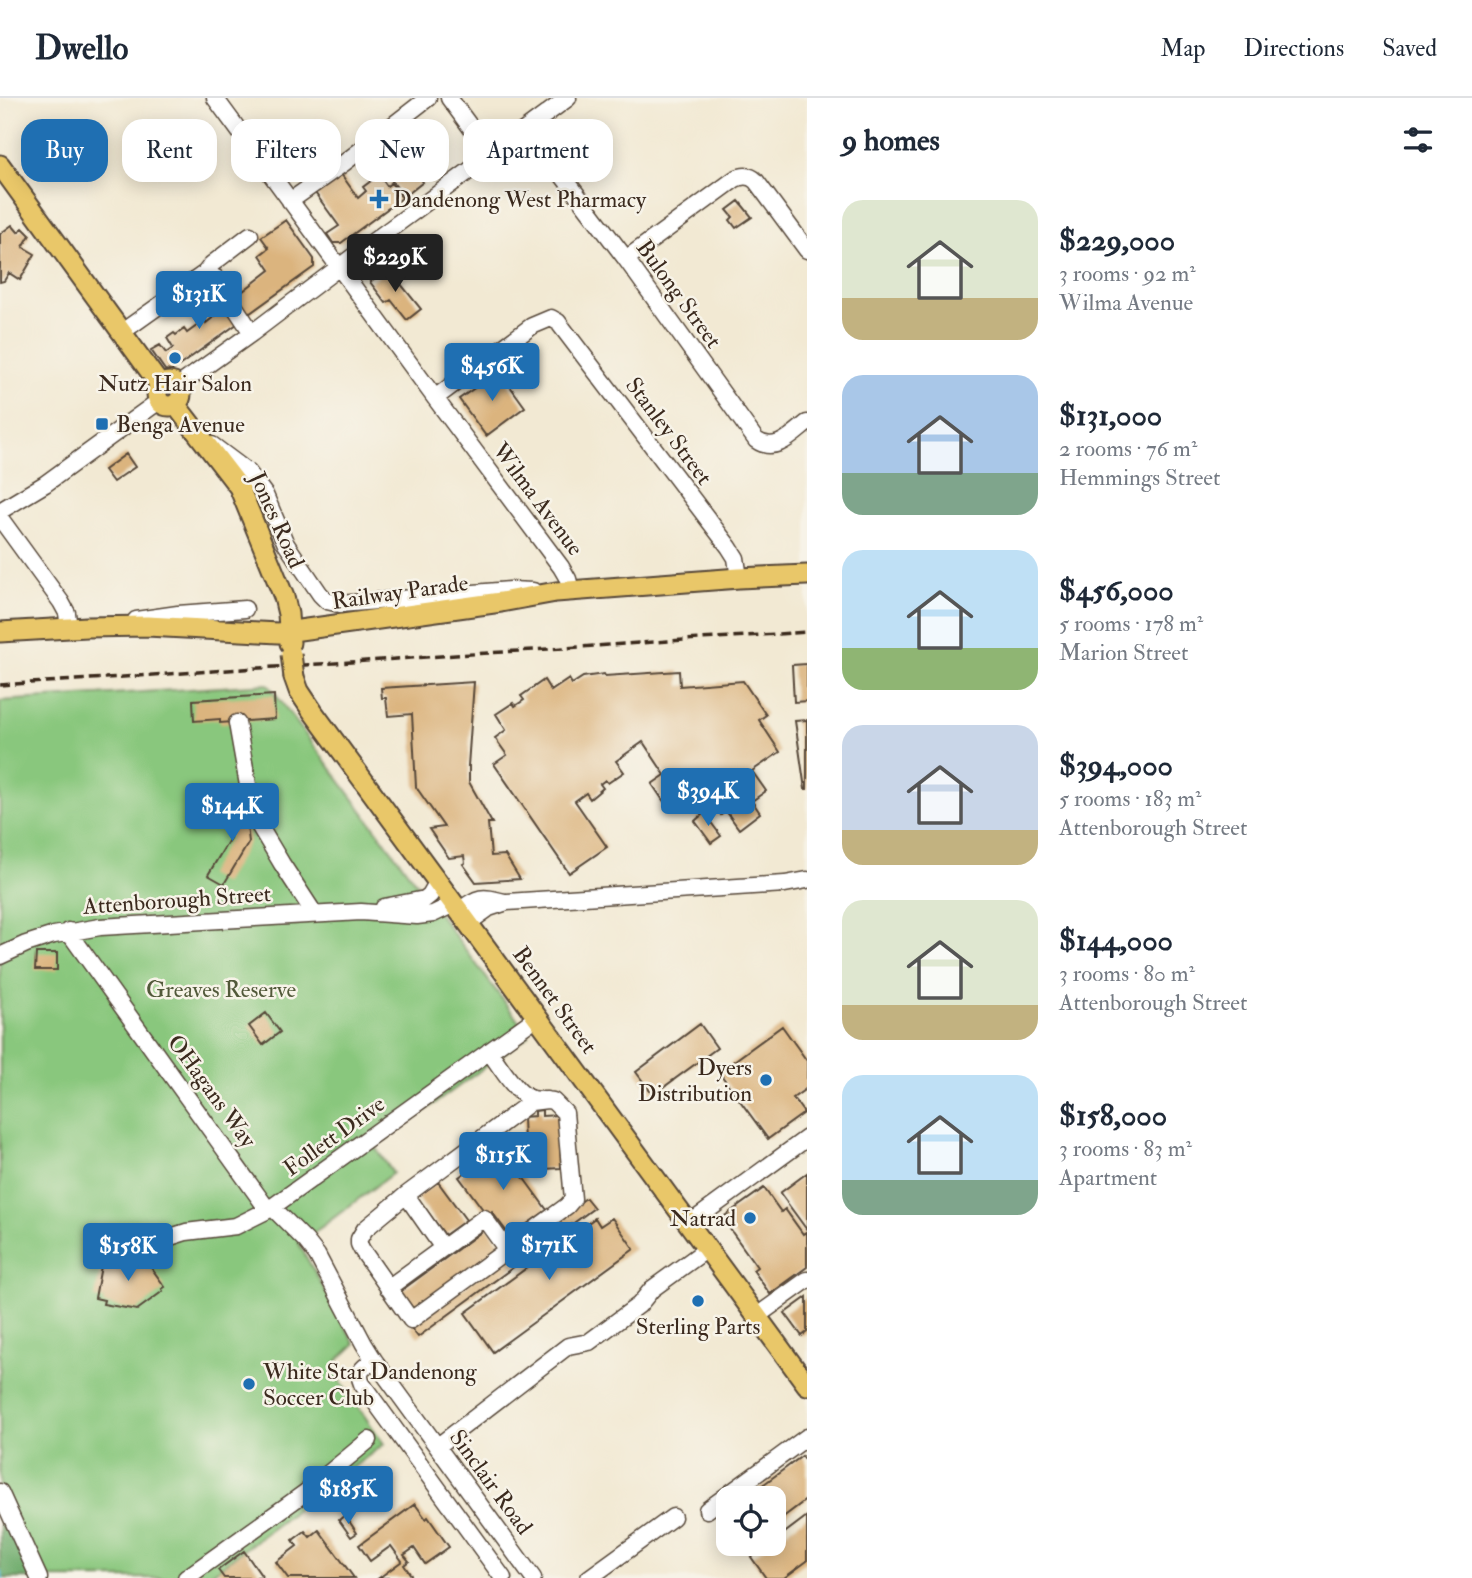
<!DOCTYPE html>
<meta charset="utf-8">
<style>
:root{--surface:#fff;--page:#f6f6f7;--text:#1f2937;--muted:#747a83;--line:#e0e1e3;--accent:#1f6fb2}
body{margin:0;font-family:"IM FELL Double Pica",serif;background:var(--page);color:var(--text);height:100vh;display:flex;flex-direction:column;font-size:26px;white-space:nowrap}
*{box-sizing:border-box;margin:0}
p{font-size:23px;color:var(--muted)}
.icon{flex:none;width:38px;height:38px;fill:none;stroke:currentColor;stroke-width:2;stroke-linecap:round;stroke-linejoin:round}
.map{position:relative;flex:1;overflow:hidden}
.details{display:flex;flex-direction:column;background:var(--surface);width:665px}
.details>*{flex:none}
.guide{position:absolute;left:21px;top:21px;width:665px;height:63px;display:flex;gap:14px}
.fabs{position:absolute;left:716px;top:1388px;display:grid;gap:14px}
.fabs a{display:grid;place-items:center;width:70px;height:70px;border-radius:14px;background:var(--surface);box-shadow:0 4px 18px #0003;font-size:35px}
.price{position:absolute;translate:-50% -60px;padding:0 16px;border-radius:7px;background:var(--accent);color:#fff;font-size:23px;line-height:46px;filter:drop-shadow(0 2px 4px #0008)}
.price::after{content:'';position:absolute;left:50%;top:42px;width:21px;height:16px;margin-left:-10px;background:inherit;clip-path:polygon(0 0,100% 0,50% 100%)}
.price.current{background:#222;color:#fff}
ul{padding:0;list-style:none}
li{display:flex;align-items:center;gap:21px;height:175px;padding:0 35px}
li span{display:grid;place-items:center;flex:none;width:196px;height:140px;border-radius:21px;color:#555}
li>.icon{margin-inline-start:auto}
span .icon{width:84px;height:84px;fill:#fffc;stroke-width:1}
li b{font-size:30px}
h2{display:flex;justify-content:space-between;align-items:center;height:84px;padding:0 35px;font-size:30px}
.tag{padding:0 24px;border-radius:21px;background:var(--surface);box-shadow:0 4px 18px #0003;font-size:24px;line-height:63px}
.tag.current{background:var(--accent);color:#fff}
header{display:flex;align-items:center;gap:42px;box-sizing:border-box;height:98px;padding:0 35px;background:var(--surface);border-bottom:2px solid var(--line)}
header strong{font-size:33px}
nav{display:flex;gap:38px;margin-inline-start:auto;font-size:24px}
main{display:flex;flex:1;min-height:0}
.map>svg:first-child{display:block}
.green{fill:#89c77d;stroke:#62784e;stroke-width:2}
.forest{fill:#6eac6c;stroke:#546b45;stroke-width:2}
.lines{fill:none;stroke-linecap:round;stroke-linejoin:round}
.stream{stroke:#5abad8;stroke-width:3.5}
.building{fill:#dbb47e}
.minor-casing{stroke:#564739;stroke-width:19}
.major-casing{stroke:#564739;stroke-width:23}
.minor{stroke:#fff;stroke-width:16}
.major{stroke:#e9c769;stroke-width:19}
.rail{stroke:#3b2a1e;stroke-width:3.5;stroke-dasharray:10 5;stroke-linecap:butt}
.major-bridge-casing{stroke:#564739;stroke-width:23;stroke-linecap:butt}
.major-bridge{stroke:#e9c769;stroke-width:19}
.poi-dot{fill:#1f6fb2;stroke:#f7f3e8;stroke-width:2.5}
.labels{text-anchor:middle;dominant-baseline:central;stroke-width:5;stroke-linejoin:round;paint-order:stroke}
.poi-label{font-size:23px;fill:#3b2a1e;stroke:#f7f3e8;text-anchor:start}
.street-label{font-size:23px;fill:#3b2a1e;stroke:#f7f3e8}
.park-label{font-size:23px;fill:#52593a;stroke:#f7f3e8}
</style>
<header>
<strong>Dwello</strong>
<nav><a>Map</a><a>Directions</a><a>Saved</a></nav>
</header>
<main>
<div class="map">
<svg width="807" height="1480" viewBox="0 0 807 1480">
<rect width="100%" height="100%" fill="#f7f3e8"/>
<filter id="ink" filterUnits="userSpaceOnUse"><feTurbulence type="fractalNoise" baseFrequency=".0143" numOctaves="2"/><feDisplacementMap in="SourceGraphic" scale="14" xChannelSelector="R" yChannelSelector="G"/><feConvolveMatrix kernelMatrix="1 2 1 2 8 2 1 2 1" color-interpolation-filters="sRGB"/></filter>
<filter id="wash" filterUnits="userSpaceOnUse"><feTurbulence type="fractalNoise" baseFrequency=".00686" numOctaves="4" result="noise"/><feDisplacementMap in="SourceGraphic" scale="28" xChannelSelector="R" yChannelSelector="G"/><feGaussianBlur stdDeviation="1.57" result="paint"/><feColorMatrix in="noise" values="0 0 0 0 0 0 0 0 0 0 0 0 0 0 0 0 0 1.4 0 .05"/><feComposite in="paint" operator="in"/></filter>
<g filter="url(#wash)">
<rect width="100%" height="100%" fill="#f2e9d3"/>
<path class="green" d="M268,586L529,937L375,1049L393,1075L299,1146L355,1246L337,1263L334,1274L384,1346L206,1480H0V603Z"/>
<path class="forest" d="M0,1424L33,1452L34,1480H0Z"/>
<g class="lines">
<path class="stream" d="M0,1474L2,1480"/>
</g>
<g id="blocks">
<path class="building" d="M415,21L442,58L434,65L420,46L407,56L393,37Z
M383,56L400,79L412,69L423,84L404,99L376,61Z
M339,73L358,100L366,93L363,89L379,77L387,88L391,85L402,100L341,145H333L327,136L339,128L313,92Z
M739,103L752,119L736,130L730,122L733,119L727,112Z
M286,122L314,161V169L246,218L222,184L231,177L243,193L270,172L260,157L269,150L261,139Z
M12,127L18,134L23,130L30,137L23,149L35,156L20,182L9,175L4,183L0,184V136Z
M388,170L421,211L407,222L391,202L386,205L370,184Z
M213,184L241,223L176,270L171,273L165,272L151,252L160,247L166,255L173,250L167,240L174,235L176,237L184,231L187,235L205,222L206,225L215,218L198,195Z
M499,273L525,309L486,338L459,301Z
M126,356L135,369L113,384L104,372Z
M807,566V603L794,604L792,567Z
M679,573L680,588L743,583L766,617L759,622L780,654L752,673L766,693L752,703L760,715L739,731L726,713L721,717L701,687L688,697L685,691L665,705L652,686L665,677L643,644L616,663L624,674L608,685L605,682L600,686L603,690L590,701L586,695L575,703L607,749L569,775L494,666L507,657L495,640L506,632L496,616L513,605L515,608L524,602L521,598L544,582L551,593L569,581L572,586L583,579L604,576L605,578Z
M474,584L468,668H469V684L492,725H488L491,758L505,757L520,781L476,784L463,766L465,765L464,758L449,760L429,731L444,729L416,689L412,616L388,618L386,600H382L381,590Z
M274,597L275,621L220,625V621L194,623L193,602Z
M807,622V691H805L795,623Z
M244,704L249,744L224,786L208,777L230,740L226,706Z
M704,715L721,738L711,745L695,723Z
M36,855H57V872H35Z
M266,915L280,934L263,947L249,928Z
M700,926L717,950L653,997L636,974Z
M782,928L807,963V990L793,1000L804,1015L768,1041L719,974Z
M542,1012V1018L559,1017L561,1070L525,1072L523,1019L535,1018V1013Z
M501,1049L547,1112L510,1138L492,1114L487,1117L459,1079Z
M807,1075V1132L780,1095Z
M438,1084L466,1122L445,1137L417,1099Z
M764,1090L781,1114L785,1111L803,1136L807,1133V1169L770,1196L753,1172L757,1169L722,1120Z
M586,1100L594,1110L418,1239L410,1229Z
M595,1120L600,1128L612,1120L634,1151L493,1254L465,1215Z
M488,1129L501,1147L411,1213L398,1195Z
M142,1157L165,1189L162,1191L163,1193L137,1212L103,1206L104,1202L95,1200L102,1163Z
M807,1199V1234L802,1238L785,1215Z
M802,1358L807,1365V1401L774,1426V1400H745Z
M415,1406L426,1421L428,1419L449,1449L425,1466L414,1450L404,1457L409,1463L404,1467L413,1480H379L402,1463L391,1448L370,1463L359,1447Z
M345,1417L357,1435L351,1439L339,1422Z
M807,1418V1463L784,1480H766L751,1459L769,1446H774V1443Z
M319,1432L354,1480H288L276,1464L297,1448L293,1442L305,1433L310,1439Z
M244,1453L263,1480H224L218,1472Z"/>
</g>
</g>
<g filter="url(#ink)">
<use href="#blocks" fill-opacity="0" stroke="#564739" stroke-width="2"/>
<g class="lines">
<defs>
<path id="minor" d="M215,0L435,300L561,469L568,481L571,493
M449,0L491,57
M527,31L626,161L756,342C775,356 792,337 807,325
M290,103L344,65L428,0
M626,161L735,81C743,77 750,77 756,83L807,152
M205,175L212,166L250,137
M122,234L205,175L216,180L252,235
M178,288L252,235L363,151L568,0
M435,300L532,228L551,220L558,224L729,449L736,460L739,480
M212,347L248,374L265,397L286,446L320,496L327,503L340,506L510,492L533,493
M0,413L45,386L159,303
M0,420L61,504L67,515L69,530
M136,522L178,516L245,511
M237,625L248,687L257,724L282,766L314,815
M384,809L425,801L430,797L438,783
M459,813C480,798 480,798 505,804
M468,825L489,810L507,804L785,786L807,782
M68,833L268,1112
M0,858L26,846L54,837L100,829L361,814L417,818L433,816L454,806
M489,953C498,965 516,996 530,1000C537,1003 545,1001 553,1003L565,1015L573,1101L567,1108L411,1222L362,1152L359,1146V1141L365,1131L406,1097L531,1004L547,1002
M406,1097L443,1150
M273,1110L306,1143L317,1157L364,1246L374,1262
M689,1126L807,1040
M139,1149L186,1134L236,1128L268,1112L537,919
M388,1190L484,1120L507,1152
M757,1218L807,1182
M438,1348L568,1248L589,1244L639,1207L652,1191L707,1151
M0,1394L39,1480
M707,1412L807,1339
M186,1480L306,1394L369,1342
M503,1480L362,1286C356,1273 364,1269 374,1262L533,1480
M589,1480L673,1419"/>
<path id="major" d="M0,67L160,287
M157 296a12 12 0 1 1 24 0a12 12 0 1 1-24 0Z
M175,306L239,389L284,499L288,516L290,545
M0,534L87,529L147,528L278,535L501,504L556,494L739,480L807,477
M294,579L299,593L313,614L807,1287"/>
</defs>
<use href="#minor" class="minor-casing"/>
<use href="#major" class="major-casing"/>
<use href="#minor" class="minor"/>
<use href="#major" class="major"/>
<path class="rail" d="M0,587L807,534"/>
<defs>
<path id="major-bridge" d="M291,556L294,579"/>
</defs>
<use href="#major-bridge" class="major-bridge-casing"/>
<use href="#major-bridge" class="major-bridge"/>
</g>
</g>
<g class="poi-dot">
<path d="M375.5 90.5h7v7h7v7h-7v7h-7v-7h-7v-7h7z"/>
<circle cx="175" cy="260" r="7"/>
<rect x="95" y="319" width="14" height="14" rx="3.5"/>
<circle cx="766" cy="982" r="7"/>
<circle cx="750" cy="1120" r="7"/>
<circle cx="698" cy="1203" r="7"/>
<circle cx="249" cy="1286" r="7"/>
</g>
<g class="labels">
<g class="poi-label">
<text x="393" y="101">Dandenong West Pharmacy</text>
<text x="175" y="285" text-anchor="middle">Nutz Hair Salon</text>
<text x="116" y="326">Benga Avenue</text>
<text x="752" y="969" text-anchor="end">Dyers<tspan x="752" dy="26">Distribution</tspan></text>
<text x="736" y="1120" text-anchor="end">Natrad</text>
<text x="698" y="1228" text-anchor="middle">Sterling Parts</text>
<text x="263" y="1273">White Star Dandenong<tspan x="263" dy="26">Soccer Club</tspan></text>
</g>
<g class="street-label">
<text transform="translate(679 196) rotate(54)">Bulong Street</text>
<text transform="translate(669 333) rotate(53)">Stanley Street</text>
<text transform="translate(538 401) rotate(53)">Wilma Avenue</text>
<text transform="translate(277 422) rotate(66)">Jones Road</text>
<text transform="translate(400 494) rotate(-8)">Railway Parade</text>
<text transform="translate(177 802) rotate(-4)">Attenborough Street</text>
<text transform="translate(555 902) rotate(54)">Bennet Street</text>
<text transform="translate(212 993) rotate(54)">OHagans Way</text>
<text transform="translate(334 1038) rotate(-36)">Follett Drive</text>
<text transform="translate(491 1384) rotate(54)">Sinclair Road</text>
</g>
<g class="park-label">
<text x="221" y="891">Greaves Reserve</text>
</g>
</g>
</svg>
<div class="fabs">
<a><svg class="icon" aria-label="locate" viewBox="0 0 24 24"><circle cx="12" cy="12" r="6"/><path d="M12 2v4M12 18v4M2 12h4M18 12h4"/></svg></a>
</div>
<b class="price current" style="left:395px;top:196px">$229K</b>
<b class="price" style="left:199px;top:233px">$131K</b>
<b class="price" style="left:492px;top:305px">$456K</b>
<b class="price" style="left:708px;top:730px">$394K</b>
<b class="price" style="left:232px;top:745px">$144K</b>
<b class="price" style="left:503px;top:1094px">$115K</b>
<b class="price" style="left:549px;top:1184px">$171K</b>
<b class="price" style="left:128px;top:1185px">$158K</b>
<b class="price" style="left:348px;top:1428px">$185K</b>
<div class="guide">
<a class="tag current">Buy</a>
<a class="tag">Rent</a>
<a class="tag">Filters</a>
<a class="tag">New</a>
<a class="tag">Apartment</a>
</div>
</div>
<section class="details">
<h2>9 homes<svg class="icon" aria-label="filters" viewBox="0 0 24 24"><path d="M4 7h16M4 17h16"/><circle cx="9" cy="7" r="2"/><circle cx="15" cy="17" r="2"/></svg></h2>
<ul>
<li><span style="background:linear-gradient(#dfe7d0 70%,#c2b280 0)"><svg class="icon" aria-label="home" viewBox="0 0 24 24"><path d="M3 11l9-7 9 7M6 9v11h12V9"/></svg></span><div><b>$229,000</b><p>3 rooms · 92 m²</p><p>Wilma Avenue</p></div></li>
<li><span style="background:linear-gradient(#a9c7e8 70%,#7fa58c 0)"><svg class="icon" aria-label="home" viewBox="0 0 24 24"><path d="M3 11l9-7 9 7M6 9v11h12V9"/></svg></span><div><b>$131,000</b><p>2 rooms · 76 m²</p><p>Hemmings Street</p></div></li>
<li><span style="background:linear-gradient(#bfe0f5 70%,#8fb573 0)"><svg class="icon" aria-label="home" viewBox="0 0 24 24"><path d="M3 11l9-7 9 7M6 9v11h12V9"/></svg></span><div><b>$456,000</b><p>5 rooms · 178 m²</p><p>Marion Street</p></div></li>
<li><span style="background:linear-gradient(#c9d6e8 75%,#c2b280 0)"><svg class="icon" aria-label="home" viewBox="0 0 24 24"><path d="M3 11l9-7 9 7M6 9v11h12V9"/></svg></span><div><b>$394,000</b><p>5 rooms · 183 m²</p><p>Attenborough Street</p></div></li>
<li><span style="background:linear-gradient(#dfe7d0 75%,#c2b280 0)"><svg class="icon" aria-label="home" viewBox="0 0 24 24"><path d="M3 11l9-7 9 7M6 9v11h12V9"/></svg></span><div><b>$144,000</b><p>3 rooms · 80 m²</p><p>Attenborough Street</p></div></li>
<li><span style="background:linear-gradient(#bfe0f5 75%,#7fa58c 0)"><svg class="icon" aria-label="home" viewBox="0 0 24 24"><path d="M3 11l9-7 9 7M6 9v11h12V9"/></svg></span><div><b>$158,000</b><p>3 rooms · 83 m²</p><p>Apartment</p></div></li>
</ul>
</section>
</main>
